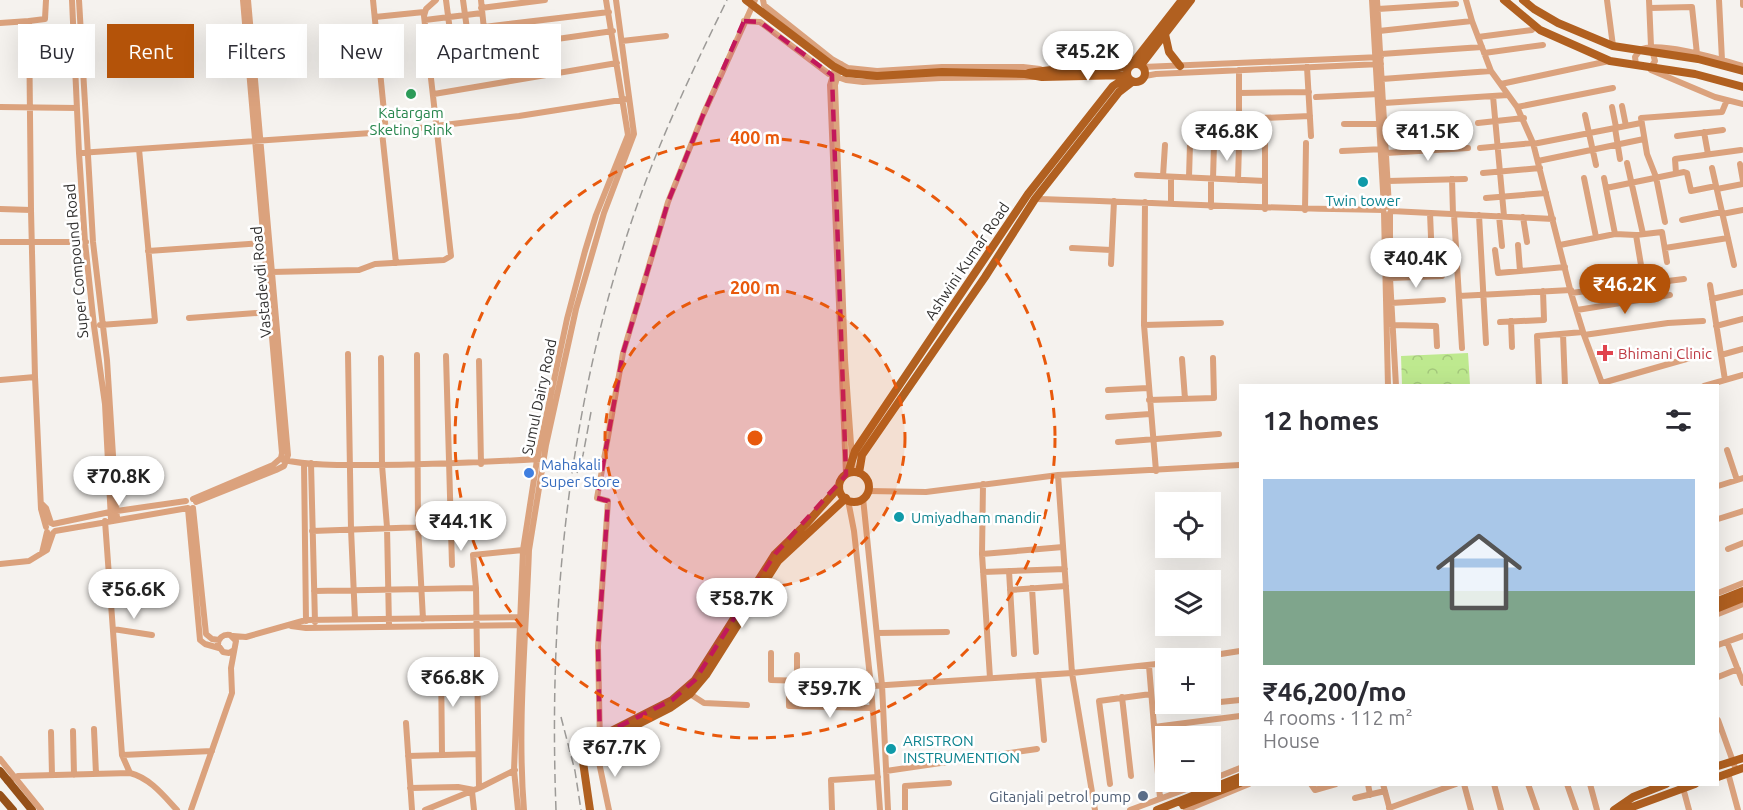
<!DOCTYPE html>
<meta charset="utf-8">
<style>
:root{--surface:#fff;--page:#f2f2f3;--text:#2b2b33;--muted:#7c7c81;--accent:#b45309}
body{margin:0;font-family:Ubuntu,sans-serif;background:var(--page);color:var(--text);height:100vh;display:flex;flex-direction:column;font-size:22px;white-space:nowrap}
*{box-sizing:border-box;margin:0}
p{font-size:20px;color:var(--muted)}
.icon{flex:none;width:33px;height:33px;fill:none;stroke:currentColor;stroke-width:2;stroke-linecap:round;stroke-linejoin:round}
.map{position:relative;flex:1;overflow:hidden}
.drawer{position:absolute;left:1239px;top:384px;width:480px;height:402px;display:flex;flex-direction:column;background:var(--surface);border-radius:0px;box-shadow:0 6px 24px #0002}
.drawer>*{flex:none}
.guide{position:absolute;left:18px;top:24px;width:570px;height:54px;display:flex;gap:12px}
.tools{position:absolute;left:1155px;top:492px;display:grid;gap:12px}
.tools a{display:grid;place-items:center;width:66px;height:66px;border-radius:0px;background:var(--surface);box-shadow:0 6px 24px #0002;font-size:30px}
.price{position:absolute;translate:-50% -51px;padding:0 14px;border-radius:21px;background:#fff;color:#222;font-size:20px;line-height:39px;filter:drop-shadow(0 2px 3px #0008)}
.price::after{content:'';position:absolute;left:50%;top:36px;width:18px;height:14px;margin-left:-9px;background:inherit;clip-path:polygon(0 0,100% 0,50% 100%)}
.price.current{background:var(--accent);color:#fff}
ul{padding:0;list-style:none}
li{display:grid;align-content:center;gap:12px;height:318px;padding:0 24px}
li span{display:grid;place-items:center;height:186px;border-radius:0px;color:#555}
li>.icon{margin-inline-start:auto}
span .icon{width:108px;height:108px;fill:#fffc;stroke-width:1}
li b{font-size:26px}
h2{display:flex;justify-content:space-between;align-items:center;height:72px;padding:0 24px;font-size:26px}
.tag{padding:0 21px;border-radius:0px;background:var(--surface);box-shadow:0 6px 24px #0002;font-size:21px;line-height:54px}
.tag.current{background:var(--accent);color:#fff}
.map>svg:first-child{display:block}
.park{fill:url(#park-crowns)}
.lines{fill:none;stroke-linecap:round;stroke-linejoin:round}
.minor{stroke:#dba27d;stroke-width:6}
.major{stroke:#b16020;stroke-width:8}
.highway{stroke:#955019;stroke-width:8}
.rail{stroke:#9c9a97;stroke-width:1.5;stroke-dasharray:9 4.5;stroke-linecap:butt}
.marked{fill:#c2185b;fill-opacity:0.2;stroke:#c2185b;stroke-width:4.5;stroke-dasharray:12 8;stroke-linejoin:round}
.ring{fill:none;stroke:#e8590c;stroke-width:3;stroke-dasharray:10 8}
.leisure-dot{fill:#2e9e5b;stroke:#fff;stroke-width:2}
.culture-dot{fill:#0f9aa8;stroke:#fff;stroke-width:2}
.health-dot{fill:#e0444e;stroke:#fff;stroke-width:2}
.shop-dot{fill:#3f7fe0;stroke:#fff;stroke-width:2}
.service-dot{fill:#5c6f8a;stroke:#fff;stroke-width:2}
.labels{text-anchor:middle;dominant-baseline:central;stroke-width:5;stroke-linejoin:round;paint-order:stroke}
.leisure-label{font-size:15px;fill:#27864d;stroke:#fff}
.culture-label{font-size:15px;fill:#0d838f;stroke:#fff;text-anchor:start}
.street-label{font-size:15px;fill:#323130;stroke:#fff}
.health-label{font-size:15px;fill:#be3a42;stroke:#fff;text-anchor:start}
.shop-label{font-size:15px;fill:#366cbe;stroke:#fff;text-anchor:start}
.service-label{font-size:15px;fill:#4e5e75;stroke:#fff;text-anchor:end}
.centre{fill:#e8590c;stroke:#fff;stroke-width:3}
.ring-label{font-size:18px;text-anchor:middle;font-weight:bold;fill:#e8590c;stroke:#fff;stroke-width:5;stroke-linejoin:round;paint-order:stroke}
</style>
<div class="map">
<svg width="1743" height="810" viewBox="0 0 1743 810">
<defs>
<pattern id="park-crowns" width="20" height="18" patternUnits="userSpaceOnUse" patternTransform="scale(1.5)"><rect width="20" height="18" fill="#bee98f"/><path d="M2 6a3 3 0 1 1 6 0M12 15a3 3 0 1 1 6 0" fill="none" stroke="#a4c87c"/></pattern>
</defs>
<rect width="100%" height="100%" fill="#f5f2ee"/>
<path class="park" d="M1468,353L1470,385H1402L1401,356Z"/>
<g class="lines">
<path class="minor" d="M72,0L79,153L85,242L94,326L105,404L111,520
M79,0L93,242L107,360L117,519
M373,0L386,132
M446,0L453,54
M463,0L470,51
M481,0L486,49
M763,0L764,5L832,59L848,68L877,71L942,67H1023L1040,69
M1372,0L1384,208
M1377,0L1389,207
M1466,0L1472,21L1491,71L1517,107L1533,143L1571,293L1584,335L1603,386
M1607,0L1613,46
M1649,0L1651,46L1655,61L1651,67
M1719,0L1722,60
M1743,0V5
M481,8L545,0
M1650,8L1692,7L1697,54
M1378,9L1456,4
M375,17L424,12
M425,20L482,13
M744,21L760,22L829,74L846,80L863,82L941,78L1035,77
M0,23L29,21
M484,27L609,12
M1379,31L1472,21
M1478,37L1532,30
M622,41L666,36
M332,48L378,45
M1484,53L1543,45
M1381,54L1482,47
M430,57L613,31
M837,62L830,85L846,474
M841,64L835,85L845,360L853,472
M1636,65L1635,57L1640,50C1658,40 1722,60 1743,66
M1143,67L1381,57
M1307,67L1311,136
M1239,70V139
M1651,70L1715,97L1743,104
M1143,79L1145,76L1156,74L1381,64
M1382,79L1491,71
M1501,84L1609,61
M1239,93L1309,92
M434,94L617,63
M1493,96L1504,216
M1316,97L1379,94
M1384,103L1508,95
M1622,106L1626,126
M0,107L77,108
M1517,107L1613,88
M1612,107L1616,127
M1585,115L1596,165
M1239,119L1310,116
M1385,121L1458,117
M1478,123L1524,118
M1344,124H1382
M1615,128L1620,159
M382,132L396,263
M1704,132L1708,154
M1677,136L1723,130
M1533,144L1641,123
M1480,148L1533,143
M1342,151L1384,149
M79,153L386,132L519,116L627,99
M1386,153L1468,148
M1538,161L1644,139
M1627,163L1643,234
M1740,164L1743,181
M1712,168L1734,265
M1483,173L1540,168
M1676,173L1675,159L1741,150
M1137,175L1265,181
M1163,176L1165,145
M1189,177L1190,144
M1584,178L1596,237
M1604,178L1615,234
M1211,179V207
M1213,179L1214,144
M1452,179L1453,214
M1238,180L1239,145
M1388,181L1465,179
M1606,188L1684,172L1687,173L1691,191L1716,186
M1717,189L1743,184
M1486,198L1546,193
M1035,199C1151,202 1267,209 1383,210
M1145,202L1144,325L1156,471
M1171,204V177
M0,209L31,210
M1265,209V142
M1305,210L1306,143
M1391,211L1553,219
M1384,213L1388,386
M1390,213V278L1396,386
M1430,213L1432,261
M1454,214L1462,348
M1722,214L1743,210
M1479,215L1486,343
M1499,216L1502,246
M1523,217L1527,242
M1682,220L1722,212
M1665,222L1656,177L1647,154L1641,118L1722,112L1727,100
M1636,235L1641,265
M0,242H86
M1518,245L1520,271
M1560,245L1615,234L1636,235L1662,232L1667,262
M1072,248L1111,250
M1665,248L1728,238
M1495,250L1498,273L1565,267
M148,251L265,243
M1111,264L1114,201
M271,272L359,270L375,264L444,260L451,256L424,16L426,9L436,0
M1390,278L1442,276
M1710,285L1725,380
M1571,293L1684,279
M1459,296L1571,290
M1712,299L1743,292
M1391,303L1443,300
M1577,310L1670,295
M189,318L271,312
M1511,321L1512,347
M1500,322L1544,320L1543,291
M100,325L155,321L139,149
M1144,325L1221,323
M1392,325L1436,326L1437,346
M1716,326L1743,319
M1563,334L1565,386
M1584,335L1668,323L1703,321
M348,354L351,529L355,619
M417,355L418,526L423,619
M1721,355L1743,349
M446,356L452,565
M381,358L382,465L387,527L389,626
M1182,359L1185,399
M479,361L481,464
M0,380L35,377
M1602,383L1704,354
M1539,386L1537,336L1583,332
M1704,386L1743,375
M1108,390L1148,388
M1149,400L1214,398L1213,358
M1108,417L1150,414
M1118,442L1219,434
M1727,450L1737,480
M283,460C313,466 345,465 375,465C430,465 485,462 540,459
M304,463L306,621
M311,463L315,622
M1058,475L1072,673L1095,810
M1718,486L1743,478
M868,491L926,492L1058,475L1240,465
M863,498L882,685L888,810
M193,499L273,465L281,458L282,453L243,0
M848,500L854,531L871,686L880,810
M196,502L276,470L284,466L288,455L248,0
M42,504L46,508L51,523
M193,508L206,634L212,639L219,640
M188,509L200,640L205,644L219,648
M1718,519L1743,511
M105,521L122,755L212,751
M53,524L110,512L186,501
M46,527L41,509L35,377L31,210L29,21L45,19L46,0
M55,531L188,508
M312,531L452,526
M1728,549L1743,543
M42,553L47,532
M982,554L983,484
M0,564L29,561L47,550L53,533
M1009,571L1014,654
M983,572L1065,569
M1032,588L1036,652
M1010,590L1066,586
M314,591L476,588
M1718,593L1743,583
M1718,614L1743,604
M291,626L306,628L524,625
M113,629L152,635
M877,633L947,632
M233,636L246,637L306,620L523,617
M1727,642L1743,683
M1718,645L1743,636
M771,653V680L870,683
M1195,658L1240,651
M441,661L442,755
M420,662L476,660
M1149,666L1160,798
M1038,675L1044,740
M1718,677L1738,669
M990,678L982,554L1063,547
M797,681V655
M871,686L1072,673L1166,663
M789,690V706L872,708
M690,694L704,703L747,705
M1122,697L1131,776
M1210,703L1240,700
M1153,709L1204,704
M1718,720L1736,770
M406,723L412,810
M1154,727L1240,716
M94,729L96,774
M73,731L74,775
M51,732L52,775
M600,744L598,646L608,501L597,498L623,353L668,202L703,115L755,0
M596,748L609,810
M122,755L130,773
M408,756L478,754
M0,759L41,810
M886,771L1037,749
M1728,773L1738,810
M1210,780L1240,768
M7,781L18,776L130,773C150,778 164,796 177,810
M1110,784L1099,701L1151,694
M1311,784L1315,790L1336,784
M1368,784L1370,795
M1383,784L1390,810
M1464,784L1471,810
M1494,784L1501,810
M1528,784L1537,810
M1567,784L1576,810
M1590,784L1597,810
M1682,784L1689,810
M410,788L458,787L474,790
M479,788L476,588L473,555L523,550
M472,791L474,810
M1355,798L1385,791
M1389,808L1456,784
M191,810L232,693L231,668L236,641L230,635C223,634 218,638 218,645L223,652L229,653L234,650
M425,810L479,788L515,770
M518,810L514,770L523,550L537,460L567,319L585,251L596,215L628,135L606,0
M524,810C517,724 526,637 529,550L546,445L576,309L604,213L634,134L616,0
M832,810L831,780L878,777
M905,810V786L949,783
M1130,810L1205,782
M1186,810L1249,784"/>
<path class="major" d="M746,0L833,66L846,73L877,76L942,72L1025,74L1042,77L1127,75
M1504,0L1540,30L1610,61L1695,74L1743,87
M1523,0L1534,9L1558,23L1613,46L1698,59L1743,71
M1165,34L1169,52L1180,66
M1127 73a9 9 0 1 1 18 0a9 9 0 1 1-18 0Z
M1132,64L1182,0
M1141,65L1191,0
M1029,73C1062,66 1096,71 1130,66
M839 487a15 15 0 1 1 30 0a15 15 0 1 1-30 0Z
M848,473L855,451L1028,194L1113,86L1127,77
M859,473L862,455L985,277L1035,199L1119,92L1132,82
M1718,601L1743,591
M1718,608L1743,598
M608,736H615L670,708L690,694L706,675L778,561L846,498
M1718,766L1743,758
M1718,777L1743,768
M1183,805L1240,783
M590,810L583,762L584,757L608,736L611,731L672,700L695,680L775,554L806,524L839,487
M1157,810L1240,777
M1614,810L1633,797L1666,784
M1624,810L1695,784"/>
<path class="highway" d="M0,771L32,810
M0,795L13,810"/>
<path class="rail" d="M577,473L583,455L591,412
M561,717L575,771L581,810
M556,810C548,597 570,387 644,186C668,122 697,61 727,0"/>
</g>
<path class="marked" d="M744,21L760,22L832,75L846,475L775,554L695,680L672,700L610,731L600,744L598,646L608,501L597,498L623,353L668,202L703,115Z"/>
<circle cx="755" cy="438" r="150" fill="#e8590c" fill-opacity=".12"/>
<g class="ring">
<circle cx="755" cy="438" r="150"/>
<circle cx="755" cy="438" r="300"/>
</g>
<circle class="leisure-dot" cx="411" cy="94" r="6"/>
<g class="culture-dot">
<circle cx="1363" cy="182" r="6"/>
<circle cx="899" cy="517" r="6"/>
<circle cx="891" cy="749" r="6"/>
</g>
<path class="health-dot" d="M1602 344h6v6h6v6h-6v6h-6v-6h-6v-6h6z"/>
<circle class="shop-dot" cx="529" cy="473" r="6"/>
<circle class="service-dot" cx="1143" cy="796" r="6"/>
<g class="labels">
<g class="leisure-label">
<text x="411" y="112">Katargam<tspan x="411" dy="17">Sketing Rink</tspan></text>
</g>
<g class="culture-label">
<text x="1363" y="200" text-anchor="middle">Twin tower</text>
<text x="911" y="517">Umiyadham mandir</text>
<text x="903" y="740">ARISTRON<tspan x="903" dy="17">INSTRUMENTION</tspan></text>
</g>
<g class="street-label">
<text transform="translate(76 261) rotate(-95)">Super Compound Road</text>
<text transform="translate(967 261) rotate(-56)">Ashwini Kumar Road</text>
<text transform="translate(261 282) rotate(-95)">Vastadevdi Road</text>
<text transform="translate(539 397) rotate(-78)">Sumul Dairy Road</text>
</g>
<g class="health-label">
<text x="1618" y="353">Bhimani Clinic</text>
</g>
<g class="shop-label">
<text x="541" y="464">Mahakali<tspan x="541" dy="17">Super Store</tspan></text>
</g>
<g class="service-label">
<text x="1131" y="796">Gitanjali petrol pump</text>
</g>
</g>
<circle cx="755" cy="438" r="9" class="centre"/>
<g class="ring-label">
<text x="755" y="144">400 m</text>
<text x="755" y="294">200 m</text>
</g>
</svg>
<div class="tools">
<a><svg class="icon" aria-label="locate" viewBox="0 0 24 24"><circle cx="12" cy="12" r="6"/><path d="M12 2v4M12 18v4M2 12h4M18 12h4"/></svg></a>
<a><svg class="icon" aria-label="layers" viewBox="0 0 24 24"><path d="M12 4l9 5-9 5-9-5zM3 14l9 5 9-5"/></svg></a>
<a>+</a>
<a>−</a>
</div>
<b class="price" style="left:1088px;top:82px">₹45.2K</b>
<b class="price" style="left:1227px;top:162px">₹46.8K</b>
<b class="price" style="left:1428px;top:162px">₹41.5K</b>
<b class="price" style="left:1416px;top:289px">₹40.4K</b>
<b class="price current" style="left:1625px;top:315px">₹46.2K</b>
<b class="price" style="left:119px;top:507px">₹70.8K</b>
<b class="price" style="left:461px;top:552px">₹44.1K</b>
<b class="price" style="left:134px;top:620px">₹56.6K</b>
<b class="price" style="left:742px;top:629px">₹58.7K</b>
<b class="price" style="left:453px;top:708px">₹66.8K</b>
<b class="price" style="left:830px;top:719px">₹59.7K</b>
<b class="price" style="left:615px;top:778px">₹67.7K</b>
<div class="guide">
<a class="tag">Buy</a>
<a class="tag current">Rent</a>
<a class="tag">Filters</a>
<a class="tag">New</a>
<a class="tag">Apartment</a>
</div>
<section class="drawer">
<h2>12 homes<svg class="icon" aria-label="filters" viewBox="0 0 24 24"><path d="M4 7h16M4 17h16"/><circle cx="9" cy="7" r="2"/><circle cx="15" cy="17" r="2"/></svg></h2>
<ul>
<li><span style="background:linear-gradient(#a9c7e8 60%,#7fa58c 0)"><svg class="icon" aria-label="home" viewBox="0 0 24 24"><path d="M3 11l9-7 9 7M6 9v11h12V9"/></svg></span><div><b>₹46,200/mo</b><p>4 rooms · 112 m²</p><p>House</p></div></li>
</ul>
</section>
</div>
